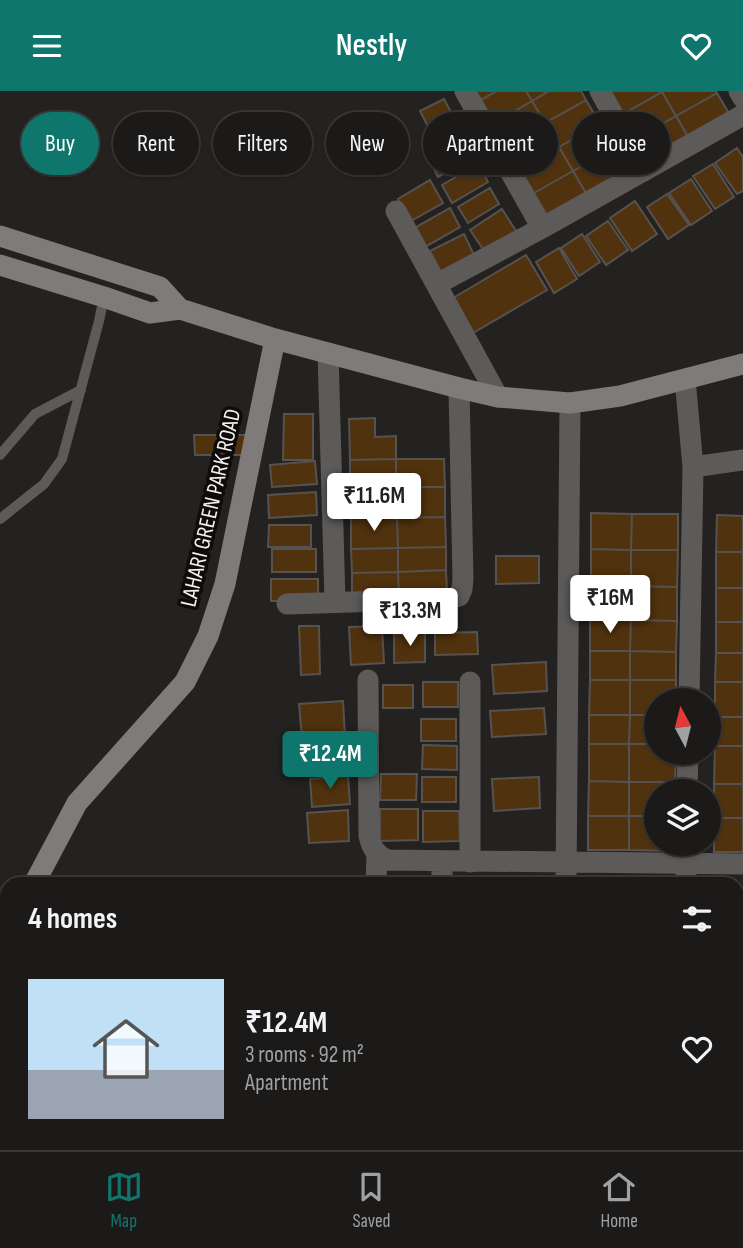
<!DOCTYPE html>
<meta charset="utf-8">
<style>
:root{--surface:#1b1a18;--page:#242321;--text:#f1f3f6;--muted:#a0a1a2;--line:#393837;--accent:#0f766e}
body{margin:0;font-family:"Sofia Sans Condensed",sans-serif;background:var(--page);color:var(--text);height:100vh;display:flex;flex-direction:column;font-size:26px;white-space:nowrap}
*{box-sizing:border-box;margin:0}
p{font-size:23px;color:var(--muted)}
.icon{flex:none;width:38px;height:38px;fill:none;stroke:currentColor;stroke-width:2;stroke-linecap:round;stroke-linejoin:round}
.map{position:relative;flex:1;overflow:hidden}
.panel{position:absolute;left:0px;top:786px;width:744px;height:275px;display:flex;flex-direction:column;background:var(--surface);border-radius:21px 21px 0 0;box-shadow:0 2px 5px #0004,0 0 0 2px var(--line)}
.panel>*{flex:none}
.hud{position:absolute;left:21px;top:21px;width:702px;height:63px;display:flex;gap:14px}
.needle{width:46px;rotate:353deg}
.controls{position:absolute;left:644px;top:597px;display:grid;gap:14px}
.controls a{display:grid;place-items:center;width:77px;height:77px;border-radius:50%;background:var(--surface);box-shadow:0 2px 5px #0004,0 0 0 2px var(--line);font-size:35px}
.price{position:absolute;translate:-50% -60px;padding:0 16px;border-radius:7px;background:#fff;color:#222;font-size:23px;line-height:46px;filter:drop-shadow(0 2px 4px #0008)}
.price::after{content:'';position:absolute;left:50%;top:42px;width:21px;height:16px;margin-left:-10px;background:inherit;clip-path:polygon(0 0,100% 0,50% 100%)}
.price.current{background:var(--accent);color:#fff}
ul{padding:0;list-style:none}
li{display:flex;align-items:center;gap:21px;height:175px;padding:0 28px}
li+li{border-top:2px solid var(--line)}
li span{display:grid;place-items:center;flex:none;width:196px;height:140px;border-radius:0px;color:#555}
li>.icon{margin-inline-start:auto}
span .icon{width:84px;height:84px;fill:#fffc;stroke-width:1}
li b{font-size:30px}
h2{display:flex;justify-content:space-between;align-items:center;height:84px;padding:0 28px;font-size:30px}
.tag{padding:0 24px;border-radius:32px;background:var(--surface);box-shadow:0 2px 5px #0004,0 0 0 2px var(--line);font-size:24px;line-height:63px}
.tag.current{background:var(--accent);color:#fff}
header{display:flex;justify-content:space-between;align-items:center;height:91px;padding:0 28px;background:var(--accent);color:#fff;font-size:32px;font-weight:600}
.menu{display:flex;justify-content:space-around;align-items:center;height:98px;border-top:2px solid var(--line);background:var(--surface);font-size:19px;color:var(--muted)}
.menu a{display:grid;justify-items:center;gap:4px}
.menu .current{color:var(--accent)}
.map>svg:first-child{display:block}
.building{fill:#51320e;stroke:#55524f;stroke-width:2}
.lines{fill:none;stroke-linecap:round;stroke-linejoin:round}
.lane{stroke:#5d5b5a;stroke-width:10}
.street{stroke:#5d5b5a;stroke-width:21}
.secondary{stroke:#7e7b7a;stroke-width:21}
.labels{text-anchor:middle;dominant-baseline:central;stroke-width:7;stroke-linejoin:round;paint-order:stroke}
.street-label{font-size:23px;fill:#f3f2f0;stroke:#0d0c0b}
</style>
<header><svg class="icon" aria-label="menu" viewBox="0 0 24 24"><path d="M4 6h16M4 12h16M4 18h16"/></svg>Nestly<svg class="icon" aria-label="heart" viewBox="0 0 24 24"><path d="M12 20l-8-8c-3-5 5-10 8-4 3-6 11-1 8 4z"/></svg></header>
<div class="map">
<svg width="743" height="1059" viewBox="0 0 743 1059">
<rect width="100%" height="100%" fill="#242220"/>
<path class="building" d="M475,0H497L481,9Z
M497,0H526L532,10L494,32L481,9Z
M526,0H549L532,10Z
M549,0H581L586,9L545,32L532,10Z
M610,0H661L662,1L623,23Z
M664,0H716L717,2L676,25L662,1Z
M662,1L676,25L637,47L623,23Z
M717,2L731,26L690,49L676,25Z
M444,8L463,44L439,57L420,20Z
M586,9L600,33L559,56L545,32Z
M532,10L545,32L507,54L494,32Z
M676,25L690,49L651,71L637,47Z
M545,32L559,56L520,78L507,54Z
M600,33L614,57L573,80L559,56Z
M464,49L473,67L438,86L429,68Z
M559,56L573,80L534,102L520,78Z
M614,57L628,81L587,104L573,80Z
M737,57L743,66V100L737,103L715,72Z
M478,73L488,91L452,112L442,94Z
M713,73L734,106L715,118L693,85Z
M573,80L587,104L548,126L534,102Z
M691,88L712,120L691,134L669,102Z
M430,89L443,112L411,130L398,108Z
M490,97L499,113L468,132L458,116Z
M667,103L689,134L668,148L647,116Z
M635,110L657,143L632,160L610,127Z
M450,117L460,136L423,157L413,138Z
M502,118L518,143L487,164L470,139Z
M608,130L628,159L606,174L586,145Z
M464,143L474,164L441,181L430,160Z
M582,143L600,171L579,185L561,157Z
M559,157L577,188L554,202L536,171Z
M526,164L547,199L473,242L453,207Z
M284,323H313V369H283Z
M375,327V346L396,345V368L350,369L349,328Z
M194,344H246V364H195Z
M396,368V396L350,397V369Z
M396,368H444L445,396H396Z
M315,370L317,393L272,396L270,374Z
M396,396L397,427H351L350,397Z
M396,396H445V426L397,427Z
M316,401L317,424L269,427L268,404Z
M591,422L632,423L631,459L591,458Z
M632,423H678V459H631Z
M717,424L743,425V461H716Z
M445,426L446,456L398,457L397,427Z
M351,427H397L398,457L351,458Z
M269,434H311V456H268Z
M446,456V479L398,481V457Z
M398,457V481L352,482L351,458Z
M272,458H316V481H272Z
M591,458L631,459V495H591Z
M631,459H678L677,496L631,495Z
M716,461H743V497H716Z
M496,465H539V492L496,493Z
M446,479L447,503L399,504L398,481Z
M398,481L399,504L352,505V482Z
M271,488H318V510H271Z
M591,495H631V529H590Z
M631,495L677,496V530L631,529Z
M716,497H743V531H716Z
M590,529H631L630,560H590Z
M631,529L677,530L676,561L630,560Z
M716,531H743V562H716Z
M299,535H319L320,583L301,584Z
M382,535L384,572L351,574L349,536Z
M477,541L478,563L435,564V542Z
M425,542V571L394,572V543Z
M590,560H630V589H590Z
M630,560L676,561V589H630Z
M716,562H743V591H715Z
M546,571L547,600L494,603L492,574Z
M590,589H630V624H589Z
M630,589H676V609H656V624H630Z
M423,591H458V616H423Z
M715,591H743V626H715Z
M383,594H413V617H383Z
M343,610L345,645L302,648L299,613Z
M544,617L546,643L492,646L490,620Z
M589,624H630L629,653H589Z
M630,624H656V653H629Z
M715,626H743V655H715Z
M421,628H456V650H421Z
M344,652L347,678L306,682L304,656Z
M589,653H629V691L589,690Z
M629,653H656V662H676L675,691H629Z
M423,654L457,655V679L422,678Z
M715,655H743V693H714Z
M381,683H417L416,709H380Z
M348,685L350,713L312,716L310,688Z
M422,686H456V711H422Z
M539,686L540,717L494,720L492,688Z
M589,690L629,691V725H588Z
M629,691H675V700H656V725H629Z
M714,693H743V727H714Z
M380,718H418V749L380,750Z
M348,719L349,750L309,752L307,722Z
M423,720H459L460,750L423,751Z
M588,725H629V759H588Z
M629,725H656V752H675V760L629,759Z
M714,727H743V761H714Z
M737,801H743V849H737Z
M737,849H743V882H737Z
M737,882H743V920L737,919Z
M737,919L743,920V950H737Z
M737,950H743V982H737Z
M737,982H743V1011H737Z
M737,1011H743V1046H737Z
M389,1054H424V1059H389Z
M468,1054H509L508,1059H468Z
M509,1054H552V1059H508Z
M586,1054H626V1059H586Z
M626,1054H672V1059H626Z"/>
<g class="lines">
<path class="lane" d="M0,364L35,323L81,299
M0,428L44,393L62,368L99,230L104,206"/>
<path class="street" d="M465,0L542,137
M600,0L644,80
M739,0L743,7
M396,120L498,306
M437,193L542,137L743,24
M328,262L335,511
M685,288L693,376L689,609
M693,376L743,369
M287,513L449,508L459,505L462,498L463,488L459,297
M368,589L369,745C372,758 376,763 387,769L743,773
M470,591V771
M687,700L688,662
M442,770V793
M376,793L377,764
M566,793L570,312
M686,793V752
M445,1054V1059
M565,1059V1054
M681,1059V1054"/>
<path class="secondary" d="M0,145L160,196L180,218
M0,174L104,206L150,222L180,218L275,248L459,297L498,306L570,312L620,305L743,273
M34,793L77,712L185,591L208,545L225,493L275,248
M0,859L7,846"/>
</g>
<g class="labels">
<g class="street-label">
<text transform="translate(211 417) rotate(-77)">LAHARI GREEN PARK ROAD</text>
</g>
</g>
</svg>
<div class="controls">
<a><svg class="needle" viewBox="-14 -14 28 28"><path d="M0-13l5 13h-10z" fill="#e53935"/><path d="M0 13l5-13h-10z" fill="#a0a1a2"/></svg></a>
<a><svg class="icon" aria-label="layers" viewBox="0 0 24 24"><path d="M12 4l9 5-9 5-9-5zM3 14l9 5 9-5"/></svg></a>
</div>
<b class="price" style="left:374px;top:442px">₹11.6M</b>
<b class="price" style="left:610px;top:544px">₹16M</b>
<b class="price" style="left:410px;top:557px">₹13.3M</b>
<b class="price current" style="left:330px;top:700px">₹12.4M</b>
<div class="hud">
<a class="tag current">Buy</a>
<a class="tag">Rent</a>
<a class="tag">Filters</a>
<a class="tag">New</a>
<a class="tag">Apartment</a>
<a class="tag">House</a>
</div>
<section class="panel">
<h2>4 homes<svg class="icon" aria-label="filters" viewBox="0 0 24 24"><path d="M4 7h16M4 17h16"/><circle cx="9" cy="7" r="2"/><circle cx="15" cy="17" r="2"/></svg></h2>
<ul>
<li><span style="background:linear-gradient(#bfe0f5 65%,#9aa5b1 0)"><svg class="icon" aria-label="home" viewBox="0 0 24 24"><path d="M3 11l9-7 9 7M6 9v11h12V9"/></svg></span><div><b>₹12.4M</b><p>3 rooms · 92 m²</p><p>Apartment</p></div><svg class="icon" aria-label="heart" viewBox="0 0 24 24"><path d="M12 20l-8-8c-3-5 5-10 8-4 3-6 11-1 8 4z"/></svg></li>
</ul>
</section>
</div>
<nav class="menu">
<a class="current"><svg class="icon" aria-label="map" viewBox="0 0 24 24"><path d="M3 6l6-2 6 2 6-2v14l-6 2-6-2-6 2zM9 4v14M15 6v14"/></svg>Map</a>
<a><svg class="icon" aria-label="saved" viewBox="0 0 24 24"><path d="M7 4h10v16l-5-4-5 4z"/></svg>Saved</a>
<a><svg class="icon" aria-label="home" viewBox="0 0 24 24"><path d="M3 11l9-7 9 7M6 9v11h12V9"/></svg>Home</a>
</nav>
